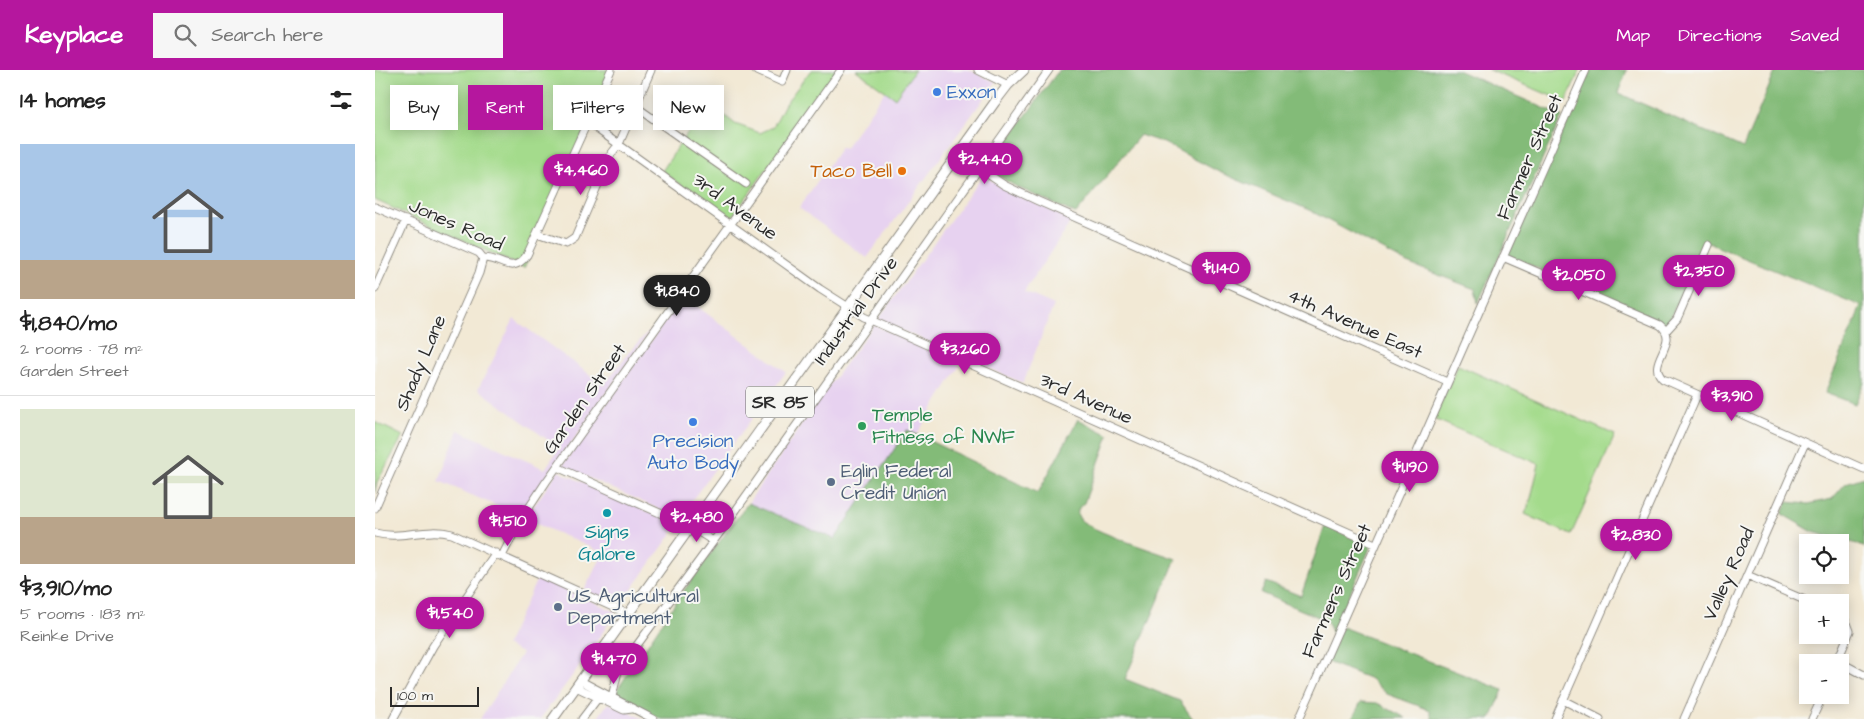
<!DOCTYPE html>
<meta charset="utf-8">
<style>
:root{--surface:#fff;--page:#f6f6f6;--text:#222;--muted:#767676;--line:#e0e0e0;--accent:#b5179e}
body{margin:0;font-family:"Architects Daughter",sans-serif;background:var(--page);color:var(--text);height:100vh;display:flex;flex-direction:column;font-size:19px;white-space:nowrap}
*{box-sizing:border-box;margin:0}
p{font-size:16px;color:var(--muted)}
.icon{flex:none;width:28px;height:28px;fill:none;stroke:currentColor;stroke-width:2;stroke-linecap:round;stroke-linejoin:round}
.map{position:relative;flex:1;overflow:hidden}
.drawer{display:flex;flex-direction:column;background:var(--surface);width:375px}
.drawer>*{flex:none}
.banner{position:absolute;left:15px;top:15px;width:475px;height:45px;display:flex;gap:10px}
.controls{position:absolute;left:1424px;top:464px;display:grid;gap:10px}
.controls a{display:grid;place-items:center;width:50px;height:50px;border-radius:0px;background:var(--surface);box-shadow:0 2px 12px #0003;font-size:25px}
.scale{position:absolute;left:15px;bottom:12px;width:89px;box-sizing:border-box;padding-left:5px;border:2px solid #2b2b2b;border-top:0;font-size:14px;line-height:18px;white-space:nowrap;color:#2b2b2b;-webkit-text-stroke:4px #f6f6f2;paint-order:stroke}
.price{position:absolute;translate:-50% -42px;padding:0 11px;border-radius:18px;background:var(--accent);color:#fff;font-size:16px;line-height:32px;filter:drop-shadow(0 1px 2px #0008)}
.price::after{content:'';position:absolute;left:50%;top:30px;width:15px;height:11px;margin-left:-8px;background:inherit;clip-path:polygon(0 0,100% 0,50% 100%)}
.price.current{background:#222;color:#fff}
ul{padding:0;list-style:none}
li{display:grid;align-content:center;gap:10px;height:265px;padding:0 20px}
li+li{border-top:1px solid var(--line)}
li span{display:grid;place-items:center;height:155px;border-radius:0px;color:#555}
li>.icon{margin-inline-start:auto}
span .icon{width:90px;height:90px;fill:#fffc;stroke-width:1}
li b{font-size:21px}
h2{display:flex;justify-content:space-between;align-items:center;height:60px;padding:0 20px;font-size:21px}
.pill{padding:0 18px;border-radius:0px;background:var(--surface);box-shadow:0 2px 12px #0003;font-size:18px;line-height:45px}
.pill.current{background:var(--accent);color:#fff}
header{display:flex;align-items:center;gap:30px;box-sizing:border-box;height:70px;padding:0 25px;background:var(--accent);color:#fff}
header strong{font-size:24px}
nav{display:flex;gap:28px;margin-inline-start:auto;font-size:18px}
.search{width:350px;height:45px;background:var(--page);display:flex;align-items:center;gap:12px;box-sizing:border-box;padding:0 18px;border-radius:0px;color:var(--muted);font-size:19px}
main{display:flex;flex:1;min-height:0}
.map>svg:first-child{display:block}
.built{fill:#e7d2f0}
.green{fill:#a4db8c;stroke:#68835c}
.forest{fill:#83bb78;stroke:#577352}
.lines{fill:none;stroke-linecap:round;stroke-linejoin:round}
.minor-casing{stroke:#8e8a80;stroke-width:9}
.major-casing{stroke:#8e8a80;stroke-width:11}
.minor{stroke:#fff;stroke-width:7}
.major{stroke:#fff;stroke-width:9}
.shop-dot{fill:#3f7fe0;stroke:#f6f6f2;stroke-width:2}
.food-dot{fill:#e8710a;stroke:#f6f6f2;stroke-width:2}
.leisure-dot{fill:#2e9e5b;stroke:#f6f6f2;stroke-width:2}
.service-dot{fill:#5c6f8a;stroke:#f6f6f2;stroke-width:2}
.culture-dot{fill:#0f9aa8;stroke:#f6f6f2;stroke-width:2}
.labels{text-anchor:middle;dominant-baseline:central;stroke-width:4;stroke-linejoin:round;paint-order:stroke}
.shield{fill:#f6f6f2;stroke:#686867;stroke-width:1}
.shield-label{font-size:18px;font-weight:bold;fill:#2b2b2b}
.shop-label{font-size:19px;fill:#366cbe;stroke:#f6f6f2;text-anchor:start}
.street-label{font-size:19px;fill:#2b2b2b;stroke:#f6f6f2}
.food-label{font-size:19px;fill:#c56008;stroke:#f6f6f2;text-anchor:end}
.leisure-label{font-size:19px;fill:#27864d;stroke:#f6f6f2;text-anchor:start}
.service-label{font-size:19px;fill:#4e5e75;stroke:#f6f6f2;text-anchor:start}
.culture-label{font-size:19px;fill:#0d838f;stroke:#f6f6f2}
</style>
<header>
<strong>Keyplace</strong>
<div class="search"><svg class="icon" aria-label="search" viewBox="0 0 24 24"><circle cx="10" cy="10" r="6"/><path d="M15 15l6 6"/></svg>Search here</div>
<nav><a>Map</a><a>Directions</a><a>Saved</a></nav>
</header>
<main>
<section class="drawer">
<h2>14 homes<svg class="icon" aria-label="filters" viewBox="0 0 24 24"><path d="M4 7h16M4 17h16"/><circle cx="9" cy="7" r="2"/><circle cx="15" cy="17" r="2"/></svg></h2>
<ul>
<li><span style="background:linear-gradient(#a9c7e8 75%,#b9a48a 0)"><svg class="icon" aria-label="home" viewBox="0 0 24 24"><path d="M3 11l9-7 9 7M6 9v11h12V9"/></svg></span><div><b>$1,840/mo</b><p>2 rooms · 78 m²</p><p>Garden Street</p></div></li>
<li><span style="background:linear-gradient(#dfe7d0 70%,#b9a48a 0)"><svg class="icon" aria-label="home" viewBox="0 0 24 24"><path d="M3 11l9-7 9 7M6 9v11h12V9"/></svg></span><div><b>$3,910/mo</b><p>5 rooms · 183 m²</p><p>Reinke Drive</p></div></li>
</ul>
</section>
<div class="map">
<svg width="1489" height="649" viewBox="0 0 1489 649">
<rect width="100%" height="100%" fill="#f6f6f2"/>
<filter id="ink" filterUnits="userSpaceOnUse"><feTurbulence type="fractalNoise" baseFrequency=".02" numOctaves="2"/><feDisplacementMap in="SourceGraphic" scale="10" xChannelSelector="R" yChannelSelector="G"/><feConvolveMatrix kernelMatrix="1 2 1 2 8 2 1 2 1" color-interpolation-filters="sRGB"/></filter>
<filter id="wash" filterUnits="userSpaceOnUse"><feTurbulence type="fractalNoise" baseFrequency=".0096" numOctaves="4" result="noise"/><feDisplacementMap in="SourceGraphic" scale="20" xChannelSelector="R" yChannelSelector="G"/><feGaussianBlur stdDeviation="1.12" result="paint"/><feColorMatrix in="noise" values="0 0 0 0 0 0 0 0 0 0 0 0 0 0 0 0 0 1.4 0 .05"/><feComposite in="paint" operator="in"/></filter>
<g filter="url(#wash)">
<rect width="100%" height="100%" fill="#f2e9d5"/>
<path class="built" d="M540,0H594L621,12L492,188L424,138L466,77L469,79L510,21L520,28Z
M608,105L629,119L697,150L649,222L679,235L648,313L503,250Z
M308,226L411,302L309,441L306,449L187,396Z
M139,249L229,315L254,282L278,257L145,446L64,411L83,360L170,399L184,378L103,319Z
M499,255L585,295L541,366L532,360L460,469L373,433L445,328Z
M183,401L303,455L245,536L209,520L229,483L150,449Z
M163,507L241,542L212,586L165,649H105L147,583L131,575Z
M233,633L269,649H222Z"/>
<path class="green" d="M0,0H236L149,198L0,130Z
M436,0H462L355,150L287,101L333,32L360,54L385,63L398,57L410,34Z
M481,0H540L520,28Z
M1114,0H1205L1191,32Z
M1083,295L1240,365L1196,465L1150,444L1155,432L1164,394L1059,349Z
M0,352L28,366L2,412L0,422Z"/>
<path class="forest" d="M684,0H1082L1187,46L1103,233L1100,219L1032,193L934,140L844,102L789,73L765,65L701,144L642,117L612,99Z
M1216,0H1252L1243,23L1368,78L1401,0H1489V312L1480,334L1450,323L1486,236L1338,175V173L1328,172L1292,256L1286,251L1132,185Z
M703,349L734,365L709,433C704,436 700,443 705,449C714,461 783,482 801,489L750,609L805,631L818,649H286L238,626L307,523L373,433L460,469L532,360L663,423Z
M1489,407V478L1486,475L1438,462L1407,444L1412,432L1433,434L1457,429L1471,413Z
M950,456L996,476L957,565L953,553L948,549L886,523L891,512L926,526Z
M967,557L1128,620L1116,649H1057L1055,640L1012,624L996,609L952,592Z
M986,632L1002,633L1031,648L977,649Z"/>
</g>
<g filter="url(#ink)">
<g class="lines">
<defs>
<path id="minor" d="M380,0L407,12L412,0
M603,0L633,15
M260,36L371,114
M222,59L445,219L489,247L1000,474
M604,98L629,115L663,131L1072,312
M0,137L104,183L108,188C128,188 136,206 152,185L236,0
M162,164L191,174L200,168L236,84L244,74L276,0
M1128,187L1285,255C1307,272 1269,292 1288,309L1489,399
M0,219L31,150
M1291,261L1302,249L1334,175
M182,397L316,457L338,471
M0,438L104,203L108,188
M0,463C26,470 50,457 77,464L253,544
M127,486L144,453L171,412L466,0
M1372,505L1434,532
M1463,591L1489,605
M1462,592L1475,561L1472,553L1465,546
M206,611L278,649
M201,617L249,640L257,639
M237,627L243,601L354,450L674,0
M1188,630L1225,649
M18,649L58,576L121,483
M207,649L223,628
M924,649L1211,0
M1180,649L1322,325
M1309,649L1430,373
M1437,649L1448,625"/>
<path id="major" d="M178,649L620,32L633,15L649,0"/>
</defs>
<use href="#minor" class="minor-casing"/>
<use href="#major" class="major-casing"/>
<use href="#minor" class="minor"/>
<use href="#major" class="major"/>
</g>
</g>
<g class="shop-dot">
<circle cx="562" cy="22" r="5"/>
<circle cx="318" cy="352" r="5"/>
</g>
<circle class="food-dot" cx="527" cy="101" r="5"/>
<circle class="leisure-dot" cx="487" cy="356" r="5"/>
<g class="service-dot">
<circle cx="456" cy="412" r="5"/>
<circle cx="183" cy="537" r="5"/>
</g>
<circle class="culture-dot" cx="232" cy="443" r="5"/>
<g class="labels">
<rect class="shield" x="371" y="316.5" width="68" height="31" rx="4"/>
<g class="shield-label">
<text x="405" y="332">SR 85</text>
</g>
<g class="shop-label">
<text x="572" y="22">Exxon</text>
<text x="318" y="371" text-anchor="middle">Precision<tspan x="318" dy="22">Auto Body</tspan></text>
</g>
<g class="street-label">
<text transform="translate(1155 87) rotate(-66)">Farmer Street</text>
<text transform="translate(360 137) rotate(36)">3rd Avenue</text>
<text transform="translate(81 155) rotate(24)">Jones Road</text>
<text transform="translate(481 241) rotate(-54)">Industrial Drive</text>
<text transform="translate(980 254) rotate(24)">4th Avenue East</text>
<text transform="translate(46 293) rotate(-67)">Shady Lane</text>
<text transform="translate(210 329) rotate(-55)">Garden Street</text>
<text transform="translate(711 329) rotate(24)">3rd Avenue</text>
<text transform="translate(1354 504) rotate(-66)">Valley Road</text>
<text transform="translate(962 521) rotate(-66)">Farmers Street</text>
</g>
<g class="food-label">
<text x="517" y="101">Taco Bell</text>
</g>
<g class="leisure-label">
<text x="497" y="345">Temple<tspan x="497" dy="22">Fitness of NWF</tspan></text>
</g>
<g class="service-label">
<text x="466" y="401">Eglin Federal<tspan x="466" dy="22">Credit Union</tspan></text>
<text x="193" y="526">US Agricultural<tspan x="193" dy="22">Department</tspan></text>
</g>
<g class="culture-label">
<text x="232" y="462">Signs<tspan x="232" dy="22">Galore</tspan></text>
</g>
</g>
</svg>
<div class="controls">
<a><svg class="icon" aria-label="locate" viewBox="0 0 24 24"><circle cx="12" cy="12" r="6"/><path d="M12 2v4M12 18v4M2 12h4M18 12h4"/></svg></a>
<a>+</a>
<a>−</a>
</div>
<div class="scale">100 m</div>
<b class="price" style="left:610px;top:115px">$2,440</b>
<b class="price" style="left:206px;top:126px">$4,460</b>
<b class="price" style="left:846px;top:224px">$1,140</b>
<b class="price" style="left:1324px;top:227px">$2,350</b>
<b class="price" style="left:1204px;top:231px">$2,050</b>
<b class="price current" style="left:302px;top:247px">$1,840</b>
<b class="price" style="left:590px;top:305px">$3,260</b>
<b class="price" style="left:1357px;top:352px">$3,910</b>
<b class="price" style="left:1035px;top:423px">$1,190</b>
<b class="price" style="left:322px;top:473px">$2,480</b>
<b class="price" style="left:133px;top:477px">$1,510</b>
<b class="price" style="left:1261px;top:491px">$2,830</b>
<b class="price" style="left:75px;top:569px">$1,540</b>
<b class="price" style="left:239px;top:615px">$1,470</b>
<div class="banner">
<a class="pill">Buy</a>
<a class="pill current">Rent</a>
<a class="pill">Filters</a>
<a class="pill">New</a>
</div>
</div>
</main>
